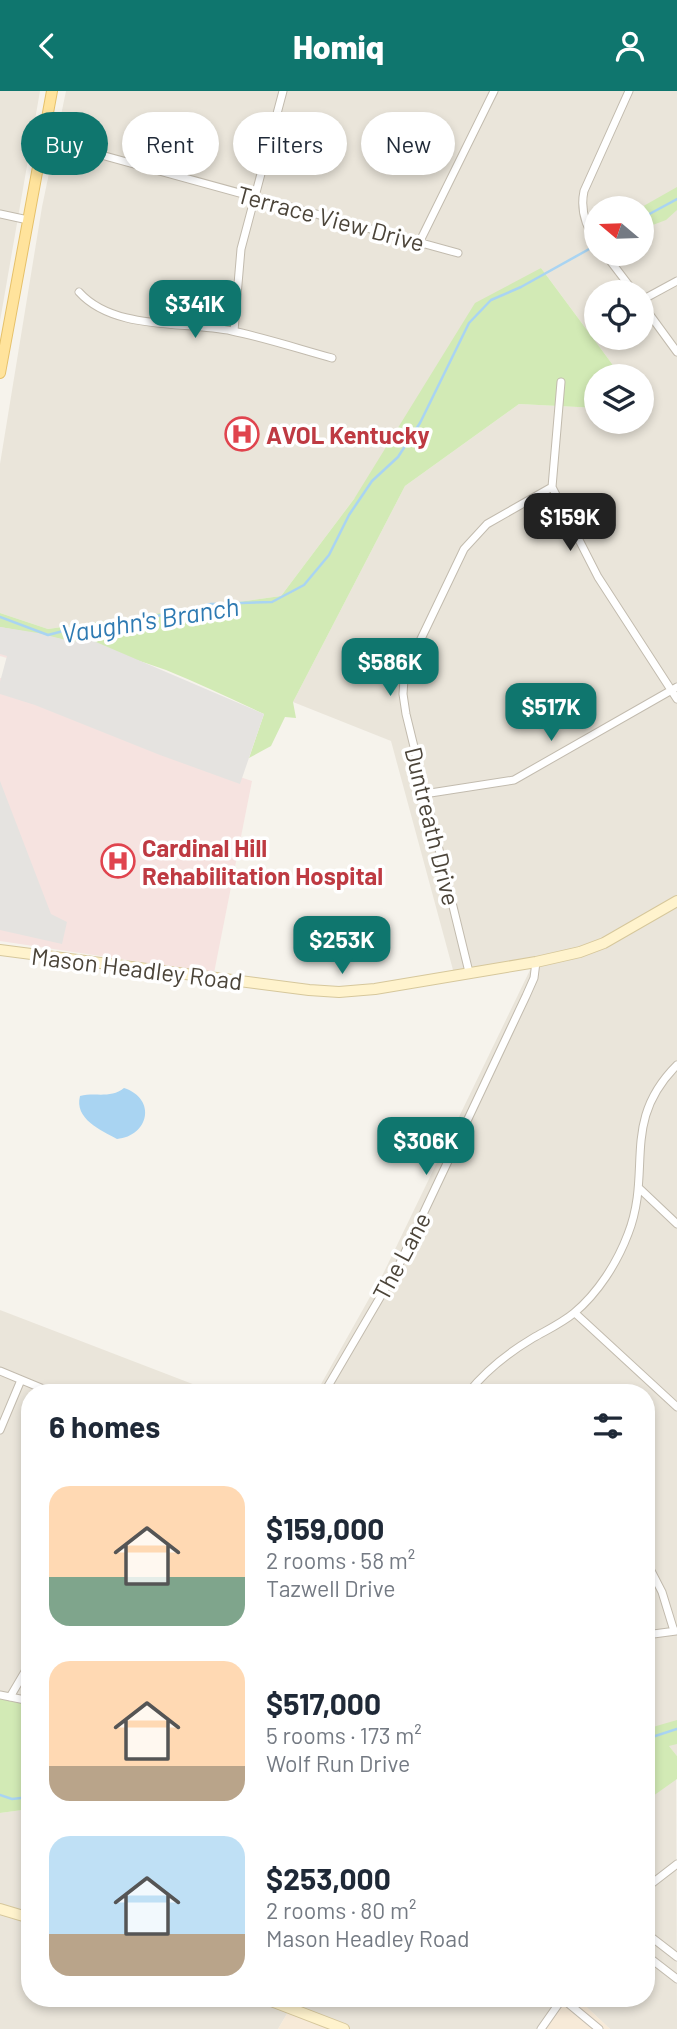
<!DOCTYPE html>
<meta charset="utf-8">
<style>
:root{--surface:#fff;--page:#f2f2f3;--text:#1f2937;--muted:#747a83;--accent:#0f766e}
body{margin:0;font-family:Barlow,sans-serif;background:var(--page);color:var(--text);height:100vh;display:flex;flex-direction:column;font-size:26px;white-space:nowrap}
*{box-sizing:border-box;margin:0}
p{font-size:23px;color:var(--muted)}
.icon{flex:none;width:38px;height:38px;fill:none;stroke:currentColor;stroke-width:2;stroke-linecap:round;stroke-linejoin:round}
.map{position:relative;flex:1;overflow:hidden}
.sheet{position:absolute;left:21px;top:1293px;width:634px;height:623px;display:flex;flex-direction:column;background:var(--surface);border-radius:28px;box-shadow:0 4px 10px #0003}
.sheet>*{flex:none}
.hud{position:absolute;left:21px;top:21px;width:635px;height:63px;display:flex;gap:14px}
.needle{width:46px;rotate:289deg}
.fabs{position:absolute;left:584px;top:105px;display:grid;gap:14px}
.fabs a{display:grid;place-items:center;width:70px;height:70px;border-radius:50%;background:var(--surface);box-shadow:0 4px 10px #0003;font-size:35px}
.price{position:absolute;translate:-50% -60px;padding:0 16px;border-radius:14px;background:var(--accent);color:#fff;font-size:23px;line-height:46px;filter:drop-shadow(0 2px 4px #0008)}
.price::after{content:'';position:absolute;left:50%;top:42px;width:21px;height:16px;margin-left:-10px;background:inherit;clip-path:polygon(0 0,100% 0,50% 100%)}
.price.on{background:#222;color:#fff}
ul{padding:0;list-style:none}
li{display:flex;align-items:center;gap:21px;height:175px;padding:0 28px}
li span{display:grid;place-items:center;flex:none;width:196px;height:140px;border-radius:21px;color:#555}
li>.icon{margin-inline-start:auto}
span .icon{width:84px;height:84px;fill:#fffc;stroke-width:1}
li b{font-size:30px}
h2{display:flex;justify-content:space-between;align-items:center;height:84px;padding:0 28px;font-size:30px}
.tag{padding:0 24px;border-radius:32px;background:var(--surface);box-shadow:0 4px 10px #0003;font-size:24px;line-height:63px}
.tag.on{background:var(--accent);color:#fff}
header{display:flex;justify-content:space-between;align-items:center;height:91px;padding:0 28px;background:var(--accent);color:#fff;font-size:32px;font-weight:800}
.map>svg:first-child{display:block}
.residential{fill:#eae5da;fill-rule:evenodd}
.commercial{fill:#f7ead8}
.medical{fill:#f6e3e0}
.green{fill:#d2eab5}
.parking{fill:#e5e3e0}
.water{fill:#a9d4f2}
.lines{fill:none;stroke-linecap:round;stroke-linejoin:round}
.stream{stroke:#a9d4f2;stroke-width:2.5}
.minor-casing{stroke:#c2bbae;stroke-width:9}
.secondary-casing{stroke:#d6c79b;stroke-width:12}
.primary-casing{stroke:#e6c16a;stroke-width:12}
.minor{stroke:#fff;stroke-width:7}
.secondary{stroke:#fff3cd;stroke-width:10}
.primary{stroke:#ffe39c;stroke-width:10}
.labels{text-anchor:middle;dominant-baseline:central;stroke-width:7;stroke-linejoin:round;paint-order:stroke}
.street-label{font-size:24px;fill:#4b4439;stroke:#fff}
.health-label{font-size:24px;font-weight:bold;fill:#be3a42;stroke:#fff;text-anchor:start}
.water-label{font-size:26px;font-style:italic;fill:#2e7ab2;stroke:#fff}
</style>
<header><svg class="icon" aria-label="back" viewBox="0 0 24 24"><path d="M15 5l-7 7 7 7"/></svg>Homiq<svg class="icon" aria-label="person" viewBox="0 0 24 24"><circle cx="12" cy="8" r="4"/><path d="M4 21q1-7 8-7t8 7"/></svg></header>
<div class="map">
<svg width="677" height="1938" viewBox="0 0 677 1938">
<rect width="100%" height="100%" fill="#f6f3ec"/>
<path class="residential" d="M0,0H40L0,230Z
M66,0H677V1665L659,1643L650,1636L646,1638V1302H316L384,1181L531,877L456,890L391,650L293,611L405,395L519,313L597,317V331H642V320H651L642,310V285H621L541,177L354,408L281,505L48,538L0,522V373L42,116ZM597,117H642V163H597ZM597,201H642V247H597Z
M0,1219L216,1302H30V1610L0,1604Z
M676,1687L677,1938H610L578,1908H573H646V1710Z
M30,1718V1908H562L541,1938H344L291,1916L278,1938H0V1722Z"/>
<path class="commercial" d="M562,1908H578L610,1938H541Z
M291,1916L344,1938H278Z"/>
<path class="medical" d="M0,532L82,545L237,685L252,690L214,882L0,850V587H2L7,567L0,565Z"/>
<path class="green" d="M677,96V119L666,129L642,138V117H640Z
M541,177L621,285H597V317L519,313L405,395L293,611L296,627L285,626L271,655L249,667L264,623C231,608 199,592 166,579C112,560 56,545 0,536V522L48,538L281,505L354,408L475,212Z
M0,1604L30,1610V1718L0,1722Z
M677,1629V1653L669,1655L677,1665V1688L646,1710V1638Z"/>
<path class="parking" d="M0,536L38,542L74,551L82,545L264,623L240,693L160,664L35,614L0,603V591L7,565L0,563Z
M0,690L51,823L67,831L62,853L0,839Z"/>
<path class="water" d="M124,997C157,1008 149,1045 117,1048C101,1039 74,1028 80,1005C95,1001 111,1008 124,997Z"/>
<g class="lines">
<path class="stream" d="M642,127L677,108
M0,526L48,544L67,539L163,524L211,513L272,511L304,494L329,464L349,424L372,390L398,366L420,332L469,232L491,209L521,196L591,157
M646,1648L677,1638
M0,1704L12,1708L30,1706"/>
<defs>
<path id="minor" d="M43,48L458,162
M0,123L28,129
M420,150L494,0
M597,151C585,135 580,119 584,100L629,0
M605,163L634,201
M79,201C114,240 184,230 232,240C266,247 299,258 332,267
M642,209L677,190
M642,213L677,261
M234,240L241,158L283,0
M561,291L552,396L598,486L677,608
M424,703L514,689L677,596
M469,881L406,623L403,603L404,588L408,575L464,458L487,433L552,396
M639,1097L677,1133
M575,1222L677,1316
M0,1280L53,1302
M324,1302L399,1174L526,905L534,887L536,871
M468,1302C486,1279 508,1262 533,1247C547,1239 562,1232 574,1222C598,1202 617,1172 628,1143C653,1079 620,1031 677,974
M0,1339L21,1289
M646,1470L662,1501L674,1540
M646,1544L676,1540
M0,1604L30,1610
M10,1606L30,1572
M646,1797L677,1773
M646,1842L677,1866
M646,1864L677,1888
M563,1908L599,1938
M541,1938L562,1908"/>
<path id="secondary" d="M0,859L309,899L339,901L375,898L536,871L580,861L604,852L677,810
M0,1818L30,1827
M266,1908L344,1938"/>
<path id="primary" d="M0,282L52,0"/>
</defs>
<use href="#minor" class="minor-casing"/>
<use href="#secondary" class="secondary-casing"/>
<use href="#primary" class="primary-casing"/>
<use href="#minor" class="minor"/>
<use href="#secondary" class="secondary"/>
<use href="#primary" class="primary"/>
</g>
<defs>
<symbol id="hospital-ring" viewBox="-11 -11 22 22"><circle r="9.5" fill="#fff" stroke="#e0444e" stroke-width="1.5"/><path d="M-5-5h3v3.5h4V-5h3V5h-3V1.5h-4V5h-3Z" fill="#e0444e"/></symbol>
</defs>
<g fill-rule="evenodd">
<use href="#hospital-ring" x="223" y="324" width="38" height="38"/>
<use href="#hospital-ring" x="99" y="751" width="38" height="38"/>
</g>
<g class="labels">
<g class="street-label">
<text transform="translate(331 127) rotate(15)">Terrace View Drive</text>
<text transform="translate(433 735) rotate(76)">Duntreath Drive</text>
<text transform="translate(137 877) rotate(7)">Mason Headley Road</text>
<text transform="translate(401 1165) rotate(-62)">The Lane</text>
</g>
<g class="health-label">
<text x="266" y="343">AVOL Kentucky</text>
<text x="142" y="756">Cardinal Hill<tspan x="142" dy="28">Rehabilitation Hospital</tspan></text>
</g>
<g class="water-label">
<text transform="translate(150 528) rotate(-9)">Vaughn's Branch</text>
</g>
</g>
</svg>
<div class="fabs">
<a><svg class="needle" viewBox="-14 -14 28 28"><path d="M0-13l5 13h-10z" fill="#e53935"/><path d="M0 13l5-13h-10z" fill="#747a83"/></svg></a>
<a><svg class="icon" aria-label="locate" viewBox="0 0 24 24"><circle cx="12" cy="12" r="6"/><path d="M12 2v4M12 18v4M2 12h4M18 12h4"/></svg></a>
<a><svg class="icon" aria-label="layers" viewBox="0 0 24 24"><path d="M12 4l9 5-9 5-9-5zM3 14l9 5 9-5"/></svg></a>
</div>
<b class="price" style="left:195px;top:249px">$341K</b>
<b class="price on" style="left:570px;top:462px">$159K</b>
<b class="price" style="left:390px;top:607px">$586K</b>
<b class="price" style="left:551px;top:652px">$517K</b>
<b class="price" style="left:342px;top:885px">$253K</b>
<b class="price" style="left:426px;top:1086px">$306K</b>
<div class="hud">
<a class="tag on">Buy</a>
<a class="tag">Rent</a>
<a class="tag">Filters</a>
<a class="tag">New</a>
</div>
<section class="sheet">
<h2>6 homes<svg class="icon" aria-label="filters" viewBox="0 0 24 24"><path d="M4 7h16M4 17h16"/><circle cx="9" cy="7" r="2"/><circle cx="15" cy="17" r="2"/></svg></h2>
<ul>
<li><span style="background:linear-gradient(#ffd9b3 65%,#7fa58c 0)"><svg class="icon" aria-label="home" viewBox="0 0 24 24"><path d="M3 11l9-7 9 7M6 9v11h12V9"/></svg></span><div><b>$159,000</b><p>2 rooms · 58 m²</p><p>Tazwell Drive</p></div></li>
<li><span style="background:linear-gradient(#ffd9b3 75%,#b9a48a 0)"><svg class="icon" aria-label="home" viewBox="0 0 24 24"><path d="M3 11l9-7 9 7M6 9v11h12V9"/></svg></span><div><b>$517,000</b><p>5 rooms · 173 m²</p><p>Wolf Run Drive</p></div></li>
<li><span style="background:linear-gradient(#bfe0f5 70%,#b9a48a 0)"><svg class="icon" aria-label="home" viewBox="0 0 24 24"><path d="M3 11l9-7 9 7M6 9v11h12V9"/></svg></span><div><b>$253,000</b><p>2 rooms · 80 m²</p><p>Mason Headley Road</p></div></li>
</ul>
</section>
</div>
